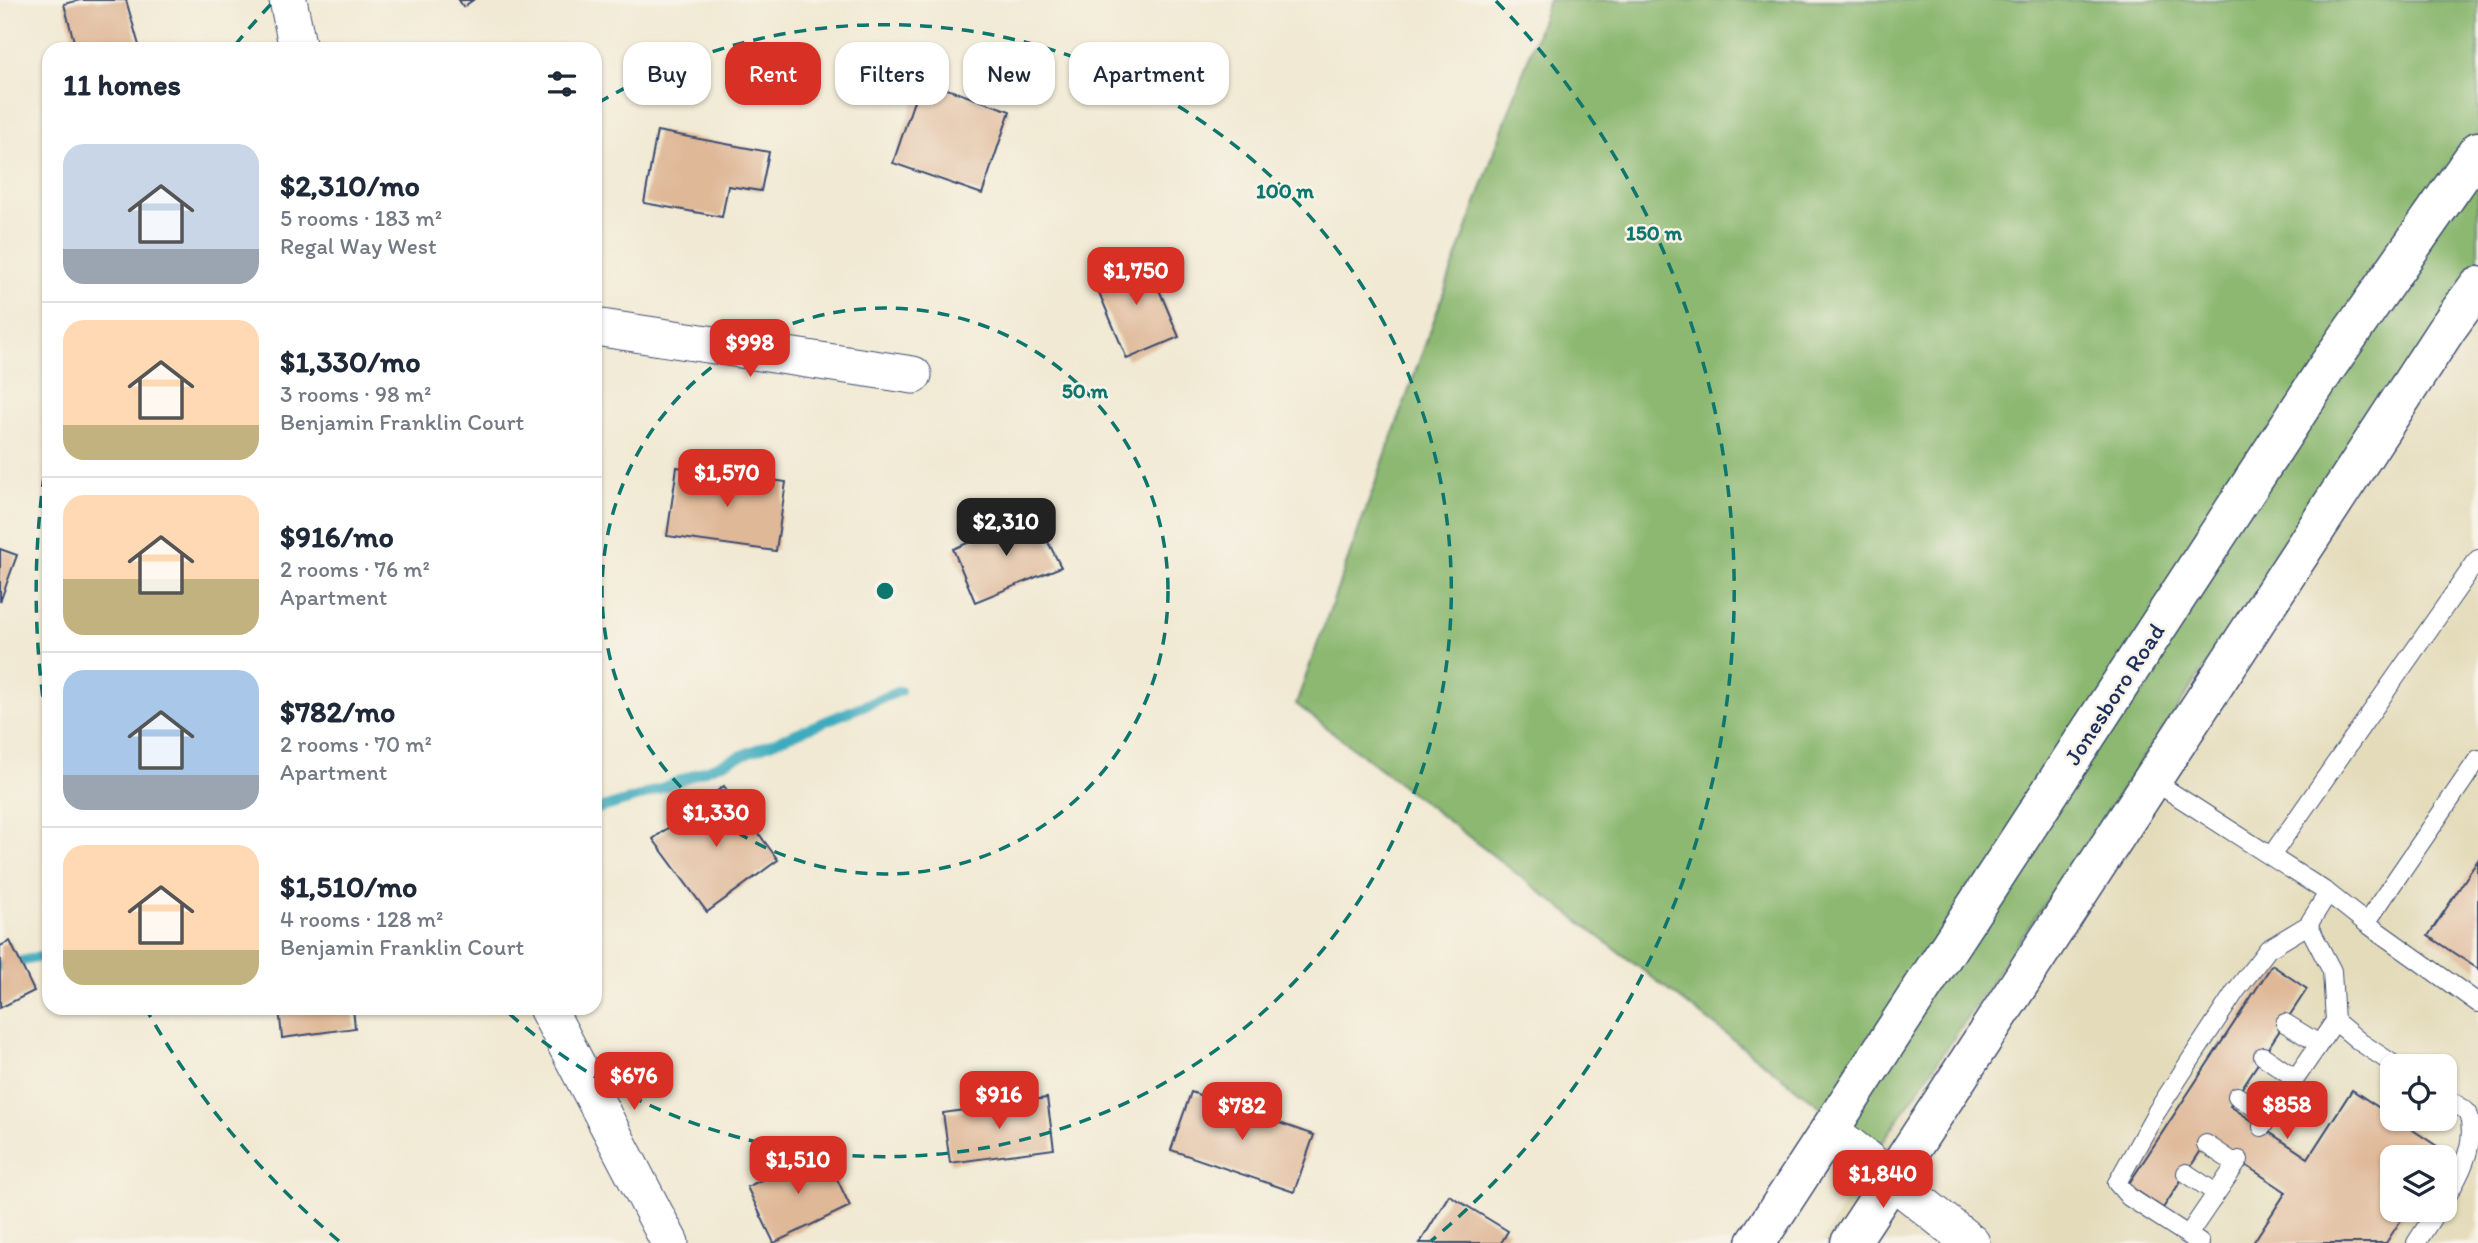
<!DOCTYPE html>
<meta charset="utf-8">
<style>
:root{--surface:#fff;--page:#f2f2f3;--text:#1f2937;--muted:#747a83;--line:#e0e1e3;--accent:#d93025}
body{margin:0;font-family:Itim,sans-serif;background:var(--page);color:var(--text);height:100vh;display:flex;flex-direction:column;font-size:26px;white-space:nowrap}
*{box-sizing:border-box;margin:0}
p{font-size:23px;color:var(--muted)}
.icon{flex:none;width:38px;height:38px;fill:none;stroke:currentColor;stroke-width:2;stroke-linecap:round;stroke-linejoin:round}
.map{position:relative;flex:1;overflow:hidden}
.details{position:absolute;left:42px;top:42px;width:560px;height:973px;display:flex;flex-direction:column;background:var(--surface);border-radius:21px;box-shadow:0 2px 5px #0004}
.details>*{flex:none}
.banner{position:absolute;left:623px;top:42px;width:665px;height:63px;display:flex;gap:14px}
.buttons{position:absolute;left:2380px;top:1054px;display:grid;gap:14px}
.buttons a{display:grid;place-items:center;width:77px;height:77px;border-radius:14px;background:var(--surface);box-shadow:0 2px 5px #0004;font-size:35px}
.price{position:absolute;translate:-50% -60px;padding:0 16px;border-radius:14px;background:var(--accent);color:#fff;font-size:23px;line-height:46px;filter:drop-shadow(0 2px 4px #0008)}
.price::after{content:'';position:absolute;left:50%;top:42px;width:21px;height:16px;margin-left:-10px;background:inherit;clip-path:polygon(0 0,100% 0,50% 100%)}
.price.current{background:#222;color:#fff}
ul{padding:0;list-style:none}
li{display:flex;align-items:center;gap:21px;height:175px;padding:0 21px}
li+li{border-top:2px solid var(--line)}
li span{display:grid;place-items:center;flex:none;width:196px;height:140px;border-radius:21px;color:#555}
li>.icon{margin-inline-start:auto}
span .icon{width:84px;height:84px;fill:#fffc;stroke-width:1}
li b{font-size:30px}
h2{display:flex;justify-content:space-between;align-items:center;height:84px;padding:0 21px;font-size:30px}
.chip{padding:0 24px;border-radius:21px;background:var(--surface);box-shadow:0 2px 5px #0004;font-size:24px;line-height:63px}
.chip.current{background:var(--accent);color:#fff}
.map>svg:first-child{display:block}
.built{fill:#e4dbba;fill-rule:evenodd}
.forest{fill:#8cb871;stroke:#547468;stroke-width:2}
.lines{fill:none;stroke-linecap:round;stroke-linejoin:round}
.stream{stroke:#3eabbe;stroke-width:10}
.building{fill:#dfb897}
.service-casing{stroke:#3b4b70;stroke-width:20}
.minor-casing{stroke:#3b4b70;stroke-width:39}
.primary-casing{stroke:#3b4b70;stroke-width:41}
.service{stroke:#fff;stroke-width:18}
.minor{stroke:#fff;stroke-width:37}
.primary{stroke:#fff;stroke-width:38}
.ring{fill:none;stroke:#0f766e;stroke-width:3.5;stroke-dasharray:12 9}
.labels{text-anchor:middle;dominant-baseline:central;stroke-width:5;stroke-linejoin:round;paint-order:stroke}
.street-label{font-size:24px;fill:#1b2f5e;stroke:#f7f3e8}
.centre{fill:#0f766e;stroke:#f7f3e8;stroke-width:3.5}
.ring-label{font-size:21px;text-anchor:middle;font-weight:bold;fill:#0f766e;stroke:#f7f3e8;stroke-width:5;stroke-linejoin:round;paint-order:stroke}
</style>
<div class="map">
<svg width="2478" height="1243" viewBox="0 0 2478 1243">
<rect width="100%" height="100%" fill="#f7f3e8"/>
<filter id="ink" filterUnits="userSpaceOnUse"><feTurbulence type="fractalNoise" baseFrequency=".0143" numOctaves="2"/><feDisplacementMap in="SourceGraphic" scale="14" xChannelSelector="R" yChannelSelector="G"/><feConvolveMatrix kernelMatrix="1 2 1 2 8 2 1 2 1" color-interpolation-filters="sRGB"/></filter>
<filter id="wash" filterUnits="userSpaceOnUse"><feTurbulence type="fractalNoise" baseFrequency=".00686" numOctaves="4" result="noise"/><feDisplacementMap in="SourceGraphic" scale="28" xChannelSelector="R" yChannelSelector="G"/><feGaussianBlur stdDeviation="1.57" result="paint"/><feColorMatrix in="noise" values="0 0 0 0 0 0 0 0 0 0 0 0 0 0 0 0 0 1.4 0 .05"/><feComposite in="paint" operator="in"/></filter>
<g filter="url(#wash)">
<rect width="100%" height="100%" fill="#f1e9d3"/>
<path class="built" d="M2478,266V1227L2468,1243H1821L1877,1150ZM2392,1066H2445V1118H2392ZM2392,1157H2445V1209H2392Z"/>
<path class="forest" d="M1549,0H2478V266L1877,1150L1296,704Z"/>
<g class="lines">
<path class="stream" d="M595,810L639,797L900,691
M0,966L49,955"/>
</g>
<g id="blocks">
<path class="building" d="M80,0H126L140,49H76L64,4Z
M459,0H473L463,7Z
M921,80L1010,111L982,194L893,163Z
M657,131L769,152L761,191L728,186L722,217L644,203Z
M1144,254L1179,337L1127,359L1092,276Z
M677,467L786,482L776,551L667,536Z
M1034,515L1061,567L975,602L953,549Z
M0,549L17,555L0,602Z
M724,786L778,860L707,912L653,839Z
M2478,860V969L2428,936Z
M10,941L34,991L0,1008V946Z
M2272,965L2307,989L2230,1106L2308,1158L2352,1090L2446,1152L2443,1157H2392V1209H2408L2386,1243H2253L2286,1192L2208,1140L2163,1208L2128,1185Z
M279,1008H353L355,1028L282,1038Z
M1191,1092L1314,1135L1294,1192L1171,1150Z
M1047,1098L1054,1149L950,1163L943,1113Z
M823,1150L850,1206L774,1243L747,1187Z
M1449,1195L1508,1231L1501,1243H1420Z"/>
</g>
</g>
<g filter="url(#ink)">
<use href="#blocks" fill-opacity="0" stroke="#3b4b70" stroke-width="2"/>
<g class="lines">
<defs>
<path id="service" d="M2152,780L2328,893L2366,923L2478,759
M2271,856L2478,559
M2366,923L2478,1003
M2335,1021L2360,1042L2396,1066
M2285,1023L2319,1044
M2263,1056L2295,1078
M2237,1096L2269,1117
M2445,1098C2452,1102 2463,1107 2468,1113C2478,1142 2460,1176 2445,1199
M2262,1127L2335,1021L2332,971L2308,925
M2206,1144L2236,1164
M2186,1173L2216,1193
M2188,1235L2239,1160
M2200,1243L2129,1197L2117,1183L2157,1111L2235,992L2268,949L2308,925L2328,893
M2416,1243L2438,1209"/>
<path id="minor" d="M288,0L298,49
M595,327L913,375
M547,1008L670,1243
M1831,1131L1971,1243"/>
<path id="primary" d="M1756,1243L2327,367L2478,151
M1850,1243L2446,330L2478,286"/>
</defs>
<use href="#service" class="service-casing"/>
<use href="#minor" class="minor-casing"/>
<use href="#primary" class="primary-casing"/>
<use href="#service" class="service"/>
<use href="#minor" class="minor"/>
<use href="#primary" class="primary"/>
</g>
</g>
<g class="ring">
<circle cx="885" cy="591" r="283"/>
<path d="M598 103A566 566 0 1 1 503 1008"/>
<path d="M339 1241A849 849 0 0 1 146 1009M49 738A849 849 0 0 1 49 444M235 45A849 849 0 0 1 274 1M1496 1A849 849 0 0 1 1431 1241"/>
</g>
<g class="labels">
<g class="street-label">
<text transform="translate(2114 694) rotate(-57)">Jonesboro Road</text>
</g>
</g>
<circle cx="885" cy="591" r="10" class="centre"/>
<g class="ring-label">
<text x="1285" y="198">100 m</text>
<text x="1654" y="240">150 m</text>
<text x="1085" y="398">50 m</text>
</g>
</svg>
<div class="buttons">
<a><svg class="icon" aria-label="locate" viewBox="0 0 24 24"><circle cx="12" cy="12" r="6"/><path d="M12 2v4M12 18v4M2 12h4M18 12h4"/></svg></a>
<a><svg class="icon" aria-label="layers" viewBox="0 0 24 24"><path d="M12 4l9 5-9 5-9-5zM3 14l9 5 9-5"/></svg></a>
</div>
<b class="price" style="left:1136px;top:307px">$1,750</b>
<b class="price" style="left:750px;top:379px">$998</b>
<b class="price" style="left:727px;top:509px">$1,570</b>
<b class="price current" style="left:1006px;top:558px">$2,310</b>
<b class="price" style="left:716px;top:849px">$1,330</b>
<b class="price" style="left:634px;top:1112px">$676</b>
<b class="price" style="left:999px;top:1131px">$916</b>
<b class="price" style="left:2287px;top:1141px">$858</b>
<b class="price" style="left:1242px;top:1142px">$782</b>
<b class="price" style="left:798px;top:1196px">$1,510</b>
<b class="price" style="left:1883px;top:1210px">$1,840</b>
<div class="banner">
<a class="chip">Buy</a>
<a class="chip current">Rent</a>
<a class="chip">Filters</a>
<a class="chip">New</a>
<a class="chip">Apartment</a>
</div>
<section class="details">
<h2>11 homes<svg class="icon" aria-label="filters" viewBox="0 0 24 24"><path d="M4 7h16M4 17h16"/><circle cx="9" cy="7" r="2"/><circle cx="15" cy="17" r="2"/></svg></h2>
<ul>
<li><span style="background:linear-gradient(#c9d6e8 75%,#9aa5b1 0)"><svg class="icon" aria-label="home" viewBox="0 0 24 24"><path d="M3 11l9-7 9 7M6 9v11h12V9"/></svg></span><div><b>$2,310/mo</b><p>5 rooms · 183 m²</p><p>Regal Way West</p></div></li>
<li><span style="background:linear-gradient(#ffd9b3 75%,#c2b280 0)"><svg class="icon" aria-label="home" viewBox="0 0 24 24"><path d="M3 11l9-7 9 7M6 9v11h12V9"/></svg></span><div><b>$1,330/mo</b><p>3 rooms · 98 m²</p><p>Benjamin Franklin Court</p></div></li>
<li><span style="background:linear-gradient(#ffd9b3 60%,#c2b280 0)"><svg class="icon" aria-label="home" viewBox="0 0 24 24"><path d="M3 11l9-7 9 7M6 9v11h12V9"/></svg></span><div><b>$916/mo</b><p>2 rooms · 76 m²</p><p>Apartment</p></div></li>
<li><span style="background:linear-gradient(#a9c7e8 75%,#9aa5b1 0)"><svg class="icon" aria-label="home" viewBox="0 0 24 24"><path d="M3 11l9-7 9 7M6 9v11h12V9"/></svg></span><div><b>$782/mo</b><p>2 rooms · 70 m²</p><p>Apartment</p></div></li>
<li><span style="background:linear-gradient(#ffd9b3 75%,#c2b280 0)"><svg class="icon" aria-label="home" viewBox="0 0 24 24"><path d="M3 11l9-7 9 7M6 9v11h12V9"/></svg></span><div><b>$1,510/mo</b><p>4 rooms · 128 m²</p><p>Benjamin Franklin Court</p></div></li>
</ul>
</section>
</div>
